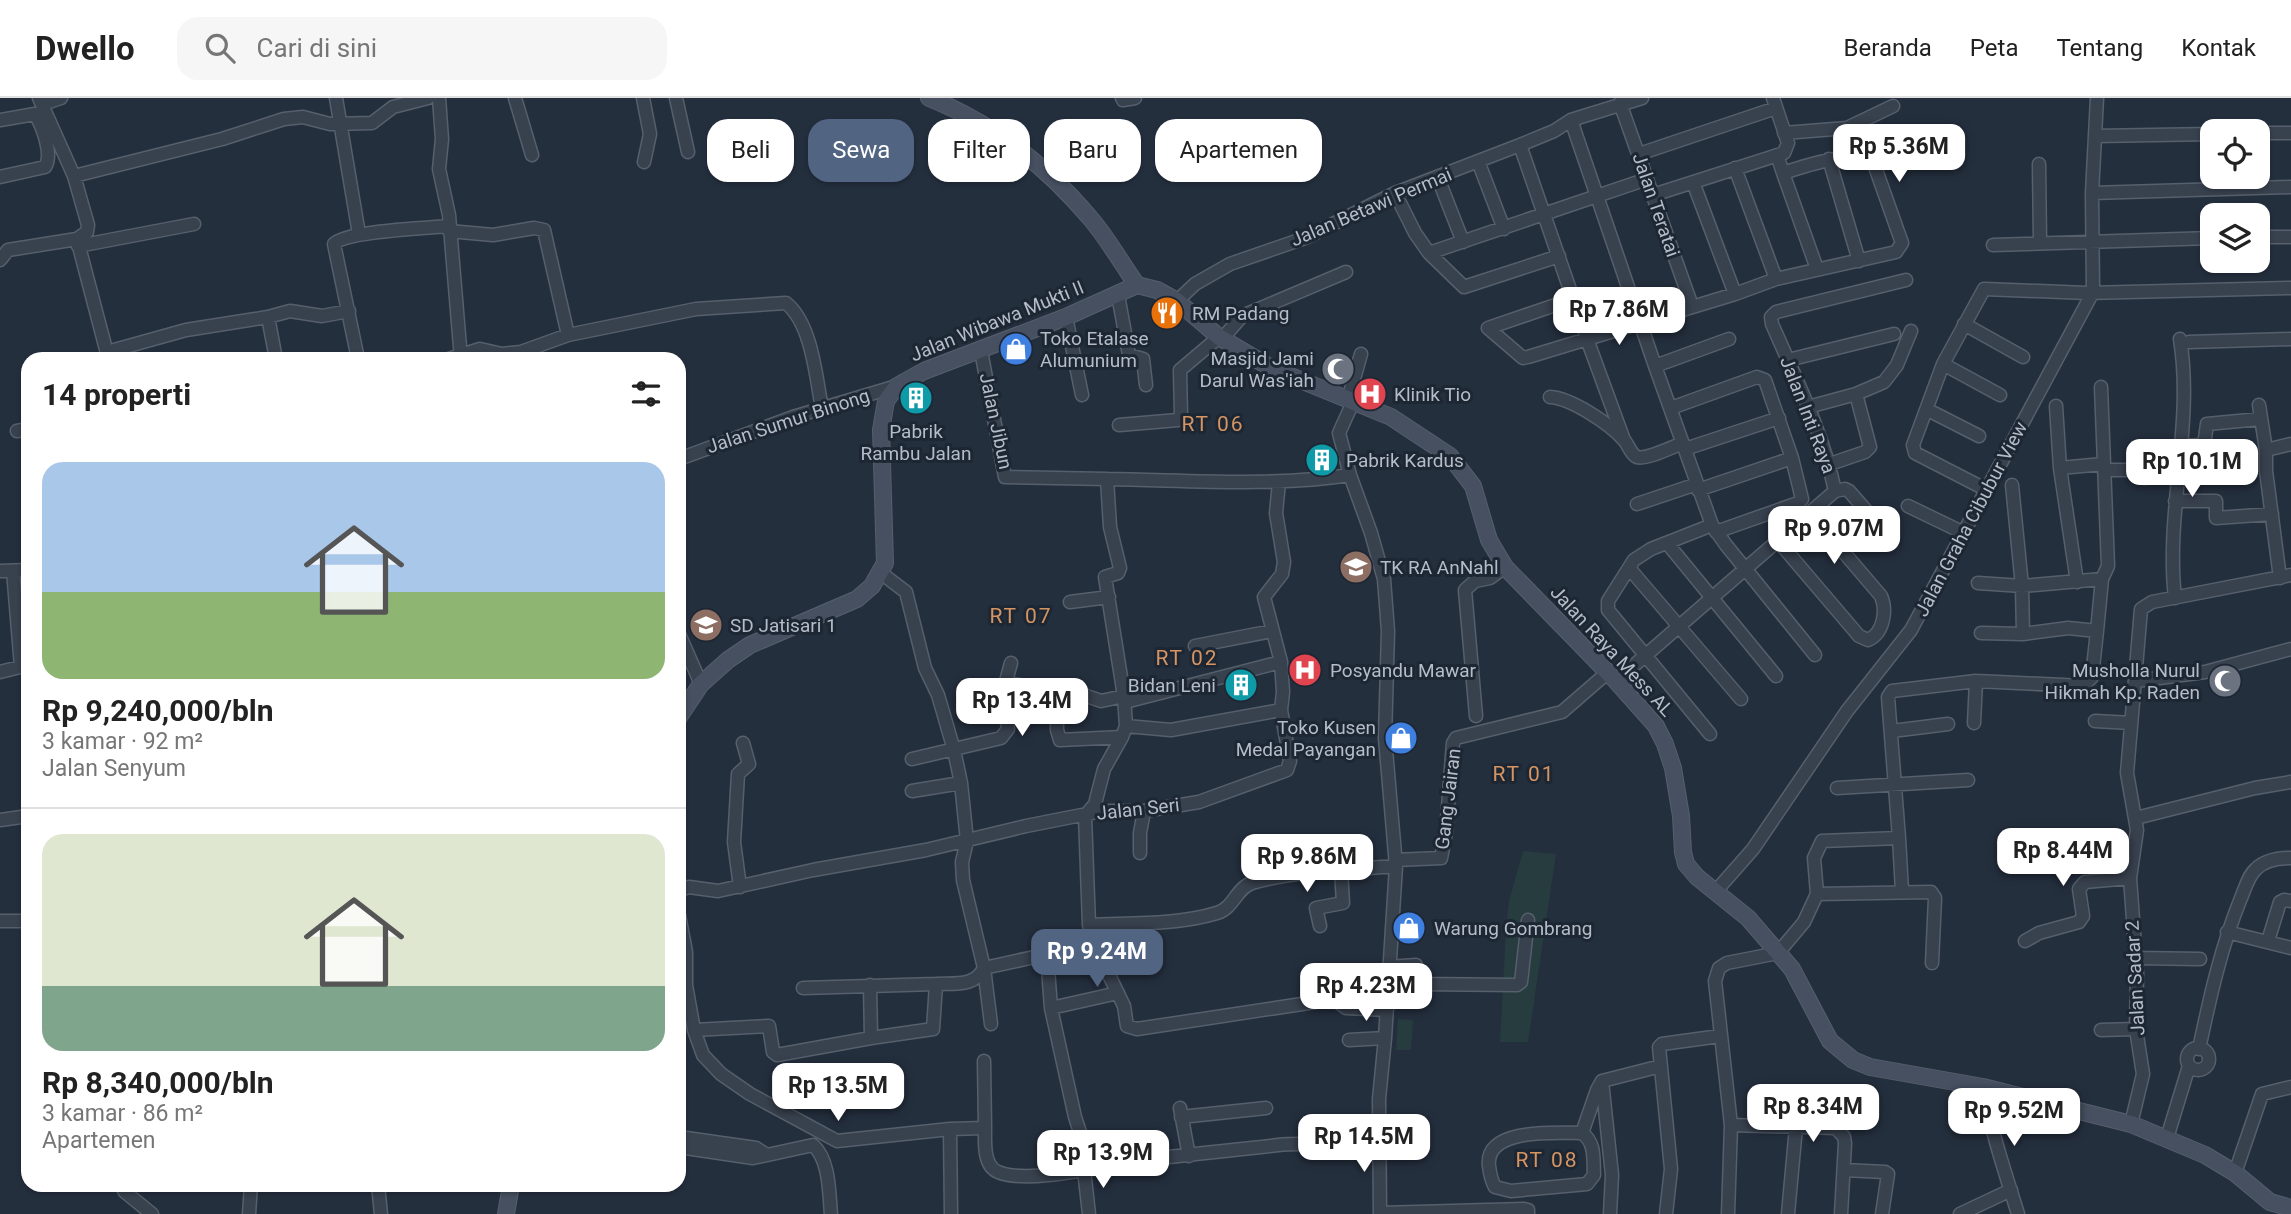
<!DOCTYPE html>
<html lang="id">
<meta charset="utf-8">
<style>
:root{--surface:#fff;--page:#f6f6f6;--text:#222;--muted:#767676;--line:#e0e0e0;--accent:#516482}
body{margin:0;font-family:Roboto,sans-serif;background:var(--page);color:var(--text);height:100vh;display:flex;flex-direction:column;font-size:26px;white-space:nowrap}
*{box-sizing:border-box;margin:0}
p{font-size:23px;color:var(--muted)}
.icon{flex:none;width:38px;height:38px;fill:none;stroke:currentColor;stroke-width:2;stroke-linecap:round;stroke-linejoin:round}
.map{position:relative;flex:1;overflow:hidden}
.details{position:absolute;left:21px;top:254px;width:665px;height:840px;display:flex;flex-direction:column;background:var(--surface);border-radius:21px;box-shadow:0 2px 5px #0004}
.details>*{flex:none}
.guide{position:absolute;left:707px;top:21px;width:665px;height:63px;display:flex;gap:14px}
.fabs{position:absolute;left:2200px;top:21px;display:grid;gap:14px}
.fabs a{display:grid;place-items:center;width:70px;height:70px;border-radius:14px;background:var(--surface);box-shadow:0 2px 5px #0004;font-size:35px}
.price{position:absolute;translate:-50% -60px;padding:0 16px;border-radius:14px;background:#fff;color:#222;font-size:23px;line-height:46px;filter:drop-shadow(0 2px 4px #0008)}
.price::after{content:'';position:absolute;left:50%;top:42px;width:21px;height:16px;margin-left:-10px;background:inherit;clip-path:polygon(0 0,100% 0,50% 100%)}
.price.current{background:var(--accent);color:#fff}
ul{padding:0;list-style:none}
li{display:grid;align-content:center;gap:14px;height:371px;padding:0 21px}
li+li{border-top:2px solid var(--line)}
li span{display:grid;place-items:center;height:217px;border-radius:21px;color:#555}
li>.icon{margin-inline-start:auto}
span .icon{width:126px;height:126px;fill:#fffc;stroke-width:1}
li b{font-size:30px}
h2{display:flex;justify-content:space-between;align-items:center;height:84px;padding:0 21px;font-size:30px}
.tag{padding:0 24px;border-radius:21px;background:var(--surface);box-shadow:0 2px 5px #0004;font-size:24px;line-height:63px}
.tag.current{background:var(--accent);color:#fff}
header{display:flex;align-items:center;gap:42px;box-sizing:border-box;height:98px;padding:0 35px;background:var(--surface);border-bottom:2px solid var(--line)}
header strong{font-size:33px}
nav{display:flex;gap:38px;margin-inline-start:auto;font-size:24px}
.search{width:490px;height:63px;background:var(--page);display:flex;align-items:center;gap:18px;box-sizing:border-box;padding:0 24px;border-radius:21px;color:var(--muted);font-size:26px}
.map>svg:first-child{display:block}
.green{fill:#263c3f}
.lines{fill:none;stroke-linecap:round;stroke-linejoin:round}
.street-casing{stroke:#565f6c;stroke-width:15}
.secondary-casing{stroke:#565f6c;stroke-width:18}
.street{stroke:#38414e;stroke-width:12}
.secondary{stroke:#465061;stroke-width:16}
.labels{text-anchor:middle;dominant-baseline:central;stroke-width:6;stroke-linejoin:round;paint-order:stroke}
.street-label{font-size:19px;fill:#b4bcc9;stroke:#1d2633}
.poi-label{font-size:19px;fill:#b4bcc9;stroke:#1d2633;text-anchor:start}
.neighbourhood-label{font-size:21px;letter-spacing:2px;fill:#d59563;stroke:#1d2633}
</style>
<header>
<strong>Dwello</strong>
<div class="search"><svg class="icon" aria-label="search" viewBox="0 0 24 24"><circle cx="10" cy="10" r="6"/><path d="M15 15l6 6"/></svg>Cari di sini</div>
<nav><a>Beranda</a><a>Peta</a><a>Tentang</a><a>Kontak</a></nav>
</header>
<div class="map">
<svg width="2291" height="1116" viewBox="0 0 2291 1116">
<rect width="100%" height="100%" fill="#242f3e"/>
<path class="green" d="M1523,753L1556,756L1528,944H1500L1506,831L1509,803Z
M1382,871L1381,906H1345L1338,893V872Z
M1398,921L1413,922L1411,952H1396Z"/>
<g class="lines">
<defs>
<path id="street" d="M336,0L359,136
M439,0L442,41L439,71L449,117L461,261
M515,0L532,57
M643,0L650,36L644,64
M676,0L688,54
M1122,0L1123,2L1135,0
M1620,5L1692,208
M43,6L61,0
M0,22L35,16C43,29 53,57 45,69L0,79
M1571,22L1655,268L1712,427L1726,447L1815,557
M1784,35L1847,30L1893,8
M2258,35H2291
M2095,38L2212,36
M1520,47L1587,241L1624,342
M1639,56L1776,10
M1829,61L1859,163
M1478,63L1504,131
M2039,66L2040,145
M1783,75L1817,171
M74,78L222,41L284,21L303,19L330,26L372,25L393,9L428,0
M1438,80L1463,144
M1693,84L1735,196
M1395,95L1415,135L1429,155
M2092,95L2291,89
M1653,97L1784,55L1788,45L1773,0
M449,133L493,137L534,130L544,132L568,237
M2258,139H2291
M77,141L108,259
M1993,147L2212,140
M78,148L194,126
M1559,158L1464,189L1429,155L1647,81
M0,162L8,152L77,141L87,134L88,127L74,78L39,0
M1776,181L1896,154L1902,145L1874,66C1844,53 1812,66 1783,75L1777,57
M1118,197L1129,257L1143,261L1146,287
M1573,201L1488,230L1523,260L1528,259L1735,196L1776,181L1735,70
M1177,203L1195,186L1230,166L1305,140L1395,95L1520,47L1554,33L1571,22L1642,0
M268,219L290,213L322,218L349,213
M1066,219L1082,297
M1964,226L2023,259
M1222,241L1242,218L1346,174
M2189,244L2291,241
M107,254L186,232L268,219L276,261
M358,261L334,146C345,133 428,130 449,128
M449,261L480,251L502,256L521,254L568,237L696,211L786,205C812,226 816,279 822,311
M1788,262L1894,236
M1943,266L2000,297
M1655,268L1729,241
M1856,296L1884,284L1897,267L1911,233
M1550,299C1571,300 1610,326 1624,342C1629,347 1630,356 1637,359C1647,362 1674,348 1683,345
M1348,302L1361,256
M1353,304L1339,335L1350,377L1371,435L1384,481L1388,533L1385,640L1396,768L1385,940L1379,1001L1380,1116
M2259,307L2266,352V373L2280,480
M2056,308L2060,370L2077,484
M1808,309L1856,296L1870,349L1865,354L1830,366
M1671,310L1757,279L1765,282L1792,360L1802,401L1798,405L1716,434
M1928,312L1979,338
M1119,327L1178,322L1181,319L1180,272L1219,239
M17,333L28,331
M2179,348L2204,347L2207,326L2260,321
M1685,351L1779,320
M2266,352L2291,346
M679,361L793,319L897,288
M2060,370L2103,366
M2104,372H2139L2145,380
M1107,381C1188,382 1270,389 1350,377
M1698,392L1792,360
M1987,392L1915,355L1913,347L1943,266L1984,191L2087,195L2291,190
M1835,393L1845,391L1849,393L1885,434
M2175,403H2216V420L2272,416
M1637,406L1697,386
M1908,408L1964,435
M1778,443L1859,538L1868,542C1884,535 1887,512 1881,498L1811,416
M1667,445L1776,578
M1629,470L1741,601
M0,473L28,472
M13,473L21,569
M881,475L906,494L925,570L938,597L954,652L961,685L967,743L962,764L963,782L984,870L991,926
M1978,485L2022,488L2012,387
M2175,500C2165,414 2194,327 2180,241
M1070,504L1109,499
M2097,533L2102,481
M1981,535L2023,536
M679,536L701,586
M1195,548L1272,533
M0,574L28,567
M1616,583L1835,393C1823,335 1796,281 1772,226L1771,219L1776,214L1906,182
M2136,583L2205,574L2291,551
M1005,585L1078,595L1101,603L1124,598
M1057,592V632L1060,642L1122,639
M1125,604L1281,564
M1476,618L1465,492L1475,483L1490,480L1505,469
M2095,623L2131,625
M1974,625L1976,583
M1126,628L1171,632L1281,612
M1892,633L1948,626
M1710,636L1608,512V503L1634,462L1651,451L1712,427
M912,661L1001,640L1008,631L1003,594L1011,565
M1837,690L1968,682
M912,693L961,685
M2136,720L2255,690L2291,684
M0,722L28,718
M1899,740L1902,793
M1140,755V735L1144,713
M1395,762L1441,760L1446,734L1453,645L1456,640L1562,614L1607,575
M740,789L734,744L738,676L749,666L743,645
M679,792L689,789L718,793L813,772L926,752L1026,728L1102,713H1144L1199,704L1287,672L1290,663L1281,612L1283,594L1281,564L1264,499L1282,476L1284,464L1276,415L1279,384
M1716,793L1753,751L1847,613L1911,532L2093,194L2092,95L2097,0
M1817,796L1931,794L1935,800L1932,865
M679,817L686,854V887L694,932L703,957L721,976L750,996L837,1043L950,1031L985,1030C985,1044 983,1068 998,1074C1027,1086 1097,1069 1129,1064C1178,1057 1228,1053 1278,1047C1306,1044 1334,1048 1363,1047L1371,1046L1381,1039
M0,823H28
M1089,827C1131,825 1177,827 1217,815C1234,810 1236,790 1252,785C1298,772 1348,772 1396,768
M1320,828L1316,810L1343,805L1341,772
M2227,834L2291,850
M2025,843L2039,835L2079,824L2083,818L2079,791L2085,784L2130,780
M2268,843L2280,804L2284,802L2291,803
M1094,846L1124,908L1127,928L1137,931L1328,902H1335L1346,910L1387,912
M1047,857L1051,910L1075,1019L1092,1071
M2136,860L2200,861
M1388,869L1416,867L1418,886L1517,887L1521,884L1528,822
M870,887L871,940
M803,890L936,886
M1051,910L1118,895
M694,932L769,928L773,954L777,957L871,940L933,931L936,886C955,885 975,889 984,870L1094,846L1089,827L1085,718L1095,706L1104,671L1122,639L1126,628L1124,598L1105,479L1118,475L1120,470L1110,429L1107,381L1005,379L981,253
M2101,932L2136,931
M1349,942L1385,940
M2187 961a11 11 0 1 1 22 0a11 11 0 1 1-22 0Z
M2199,951C2210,899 2221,849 2241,800C2245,791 2248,778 2256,771C2265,762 2279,760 2291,760
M984,963L985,1030
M1602,983L1612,1077L1610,1116
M1983,989C1991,1033 2005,1074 2018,1116
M1180,1010L1189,1058
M1181,1019L1266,1010
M2131,1026L2143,976L2136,931L2137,876L2130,780L2137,732L2127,675L2141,511L2152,504L2291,477
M1731,1027L1836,1030L1844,1039L1845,1045L1841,1116
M950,1031L951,1116
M1582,1035C1596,1045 1593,1061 1594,1077L1587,1086L1511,1093L1495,1089C1491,1082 1490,1076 1489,1068C1484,1029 1558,1035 1582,1035Z
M1582,1035L1597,992L1602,983L1661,968
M679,1039L756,1050L765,1056
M2167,1040L2189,968
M679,1049L753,1060L813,1047C830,1062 829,1096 831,1116
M1084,1072L1089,1116
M1844,1072L1885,1074L1888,1076L1882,1116
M2235,1075L2262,996L2291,989
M121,1087L125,1094L152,1116
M378,1087L381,1116
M1381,1115L1524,1111L1528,1112V1116
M249,1116L251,1087
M1666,1116L1671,1071L1659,949L1662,946L1720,938
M1728,1116L1731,1027L1715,883L1719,870L1727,865L1778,855L1804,824L1817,796L1814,760L1822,743L1899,740L1888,599L1892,593L1976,583L2083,588L2092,579L2097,533L2068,530L2023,536L2022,488L2102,481L2108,468L2101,289
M1788,1116L1796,1029
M1960,1116L2011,1092"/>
<path id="secondary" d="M929,0C992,25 1047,69 1091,121C1108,141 1122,166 1137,187
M1137,187L1157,192L1177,203L1219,239L1271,270L1391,319L1450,358L1473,388L1489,442L1505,469L1616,583L1656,628L1665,646L1673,670L1681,718L1683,754L1686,766L1697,779L1748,820L1792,871L1830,943L1853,962L1870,969L1983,989L2131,1026L2205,1057L2235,1075L2270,1104L2291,1110
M679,619L701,586L728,562L750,547L857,501L872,488L885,465L881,332L886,303L897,288L924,273L1066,219L1137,187
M506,1116L511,1087"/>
</defs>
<use href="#street" class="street-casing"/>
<use href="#secondary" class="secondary-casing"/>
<use href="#street" class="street"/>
<use href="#secondary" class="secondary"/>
</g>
<defs>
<symbol id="restaurant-disc" viewBox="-11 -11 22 22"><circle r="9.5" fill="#e8710a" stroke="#1d2633"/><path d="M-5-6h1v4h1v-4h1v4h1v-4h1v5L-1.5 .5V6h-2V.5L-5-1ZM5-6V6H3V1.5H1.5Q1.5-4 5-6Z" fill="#fff"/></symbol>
<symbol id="shop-disc" viewBox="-11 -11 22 22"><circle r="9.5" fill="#3f7fe0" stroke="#1d2633"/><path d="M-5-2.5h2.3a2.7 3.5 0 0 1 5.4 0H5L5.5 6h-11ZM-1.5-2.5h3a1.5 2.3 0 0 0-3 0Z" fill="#fff"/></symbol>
<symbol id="mosque-disc" viewBox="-11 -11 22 22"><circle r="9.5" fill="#6b7280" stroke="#1d2633"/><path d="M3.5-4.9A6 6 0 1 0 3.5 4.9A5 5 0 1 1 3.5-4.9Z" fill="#fff"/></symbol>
<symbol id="hospital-disc" viewBox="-11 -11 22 22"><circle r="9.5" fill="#e0444e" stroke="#1d2633"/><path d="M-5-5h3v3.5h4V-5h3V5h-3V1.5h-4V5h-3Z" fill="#fff"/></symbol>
<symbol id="building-disc" viewBox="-11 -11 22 22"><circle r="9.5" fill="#0f9aa8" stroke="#1d2633"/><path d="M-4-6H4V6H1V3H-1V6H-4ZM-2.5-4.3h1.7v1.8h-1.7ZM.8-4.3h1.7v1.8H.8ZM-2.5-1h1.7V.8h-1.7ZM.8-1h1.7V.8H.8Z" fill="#fff"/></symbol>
<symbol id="school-disc" viewBox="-11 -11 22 22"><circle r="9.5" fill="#8d6e63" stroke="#1d2633"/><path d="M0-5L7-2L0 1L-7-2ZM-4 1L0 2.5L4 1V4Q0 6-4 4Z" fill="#fff"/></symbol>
</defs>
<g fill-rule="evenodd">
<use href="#restaurant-disc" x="1148" y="196" width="38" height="38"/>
<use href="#shop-disc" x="997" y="232" width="38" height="38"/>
<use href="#mosque-disc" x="1319" y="252" width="38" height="38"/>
<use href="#hospital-disc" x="1351" y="277" width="38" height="38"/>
<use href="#building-disc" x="897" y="281" width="38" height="38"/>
<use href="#building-disc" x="1303" y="343" width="38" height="38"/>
<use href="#school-disc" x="1337" y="450" width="38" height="38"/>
<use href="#school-disc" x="687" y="508" width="38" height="38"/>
<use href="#hospital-disc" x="1286" y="553" width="38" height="38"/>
<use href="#mosque-disc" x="2206" y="564" width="38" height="38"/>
<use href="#building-disc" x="1222" y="568" width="38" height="38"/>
<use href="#shop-disc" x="1382" y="621" width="38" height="38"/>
<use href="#shop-disc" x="1390" y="811" width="38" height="38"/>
</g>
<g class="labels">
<g class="street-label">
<text transform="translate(1656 107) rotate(71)">Jalan Teratai</text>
<text transform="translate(1371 109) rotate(-23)">Jalan Betawi Permai</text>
<text transform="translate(997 223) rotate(-22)">Jalan Wibawa Mukti II</text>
<text transform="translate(1808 317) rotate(69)">Jalan Inti Raya</text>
<text transform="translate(788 323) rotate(-18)">Jalan Sumur Binong</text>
<text transform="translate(996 323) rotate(78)">Jalan Jibun</text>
<text transform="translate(1971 421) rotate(-62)">Jalan Graha Cibubur View</text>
<text transform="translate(1612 553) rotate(47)">Jalan Raya Mess AL</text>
<text transform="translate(1448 701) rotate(-83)">Gang Jairan</text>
<text transform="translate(1138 711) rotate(-6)">Jalan Seri</text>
<text transform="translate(2135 880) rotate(-93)">Jalan Sadar 2</text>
</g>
<g class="poi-label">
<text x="1192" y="215">RM Padang</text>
<text x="1040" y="240">Toko Etalase<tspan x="1040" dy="22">Alumunium</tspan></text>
<text x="1314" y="260" text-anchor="end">Masjid Jami<tspan x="1314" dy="22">Darul Was'iah</tspan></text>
<text x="1394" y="296">Klinik Tio</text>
<text x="916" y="333" text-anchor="middle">Pabrik<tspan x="916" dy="22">Rambu Jalan</tspan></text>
<text x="1346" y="362">Pabrik Kardus</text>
<text x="1380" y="469">TK RA AnNahl</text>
<text x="730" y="527">SD Jatisari 1</text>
<text x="1330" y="572">Posyandu Mawar</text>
<text x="2200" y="572" text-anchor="end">Musholla Nurul<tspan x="2200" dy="22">Hikmah Kp. Raden</tspan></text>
<text x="1216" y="587" text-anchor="end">Bidan Leni</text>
<text x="1376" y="629" text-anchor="end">Toko Kusen<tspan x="1376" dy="22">Medal Payangan</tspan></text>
<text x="1434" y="830">Warung Gombrang</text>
</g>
<g class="neighbourhood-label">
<text x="1213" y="326">RT 06</text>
<text x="1021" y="518">RT 07</text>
<text x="1187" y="560">RT 02</text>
<text x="1524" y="676">RT 01</text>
<text x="1547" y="1062">RT 08</text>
</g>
</g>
</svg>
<div class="fabs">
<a><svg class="icon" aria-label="locate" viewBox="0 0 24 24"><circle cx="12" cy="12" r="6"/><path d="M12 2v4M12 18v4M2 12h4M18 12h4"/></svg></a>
<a><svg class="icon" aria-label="layers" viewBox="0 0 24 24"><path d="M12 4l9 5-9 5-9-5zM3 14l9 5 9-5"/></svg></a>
</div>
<b class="price" style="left:1899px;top:86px">Rp 5.36M</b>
<b class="price" style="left:1619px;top:249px">Rp 7.86M</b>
<b class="price" style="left:2192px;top:401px">Rp 10.1M</b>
<b class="price" style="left:1834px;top:468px">Rp 9.07M</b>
<b class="price" style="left:1022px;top:640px">Rp 13.4M</b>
<b class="price" style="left:2063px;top:790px">Rp 8.44M</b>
<b class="price" style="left:1307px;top:796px">Rp 9.86M</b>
<b class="price current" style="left:1097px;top:891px">Rp 9.24M</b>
<b class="price" style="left:1366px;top:925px">Rp 4.23M</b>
<b class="price" style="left:838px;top:1025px">Rp 13.5M</b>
<b class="price" style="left:1813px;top:1046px">Rp 8.34M</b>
<b class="price" style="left:2014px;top:1050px">Rp 9.52M</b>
<b class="price" style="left:1364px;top:1076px">Rp 14.5M</b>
<b class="price" style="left:1103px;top:1092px">Rp 13.9M</b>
<div class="guide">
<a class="tag">Beli</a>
<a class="tag current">Sewa</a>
<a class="tag">Filter</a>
<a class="tag">Baru</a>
<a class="tag">Apartemen</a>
</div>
<section class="details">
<h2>14 properti<svg class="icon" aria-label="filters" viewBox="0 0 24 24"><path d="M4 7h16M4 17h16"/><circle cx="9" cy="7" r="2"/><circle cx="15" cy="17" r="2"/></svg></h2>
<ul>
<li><span style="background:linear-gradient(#a9c7e8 60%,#8fb573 0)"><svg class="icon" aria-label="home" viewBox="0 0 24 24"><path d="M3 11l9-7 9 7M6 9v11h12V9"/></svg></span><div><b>Rp 9,240,000/bln</b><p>3 kamar · 92 m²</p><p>Jalan Senyum</p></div></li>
<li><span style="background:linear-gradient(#dfe7d0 70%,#7fa58c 0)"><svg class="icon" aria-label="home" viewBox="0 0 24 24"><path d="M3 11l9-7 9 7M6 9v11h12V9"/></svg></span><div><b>Rp 8,340,000/bln</b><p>3 kamar · 86 m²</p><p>Apartemen</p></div></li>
</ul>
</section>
</div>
